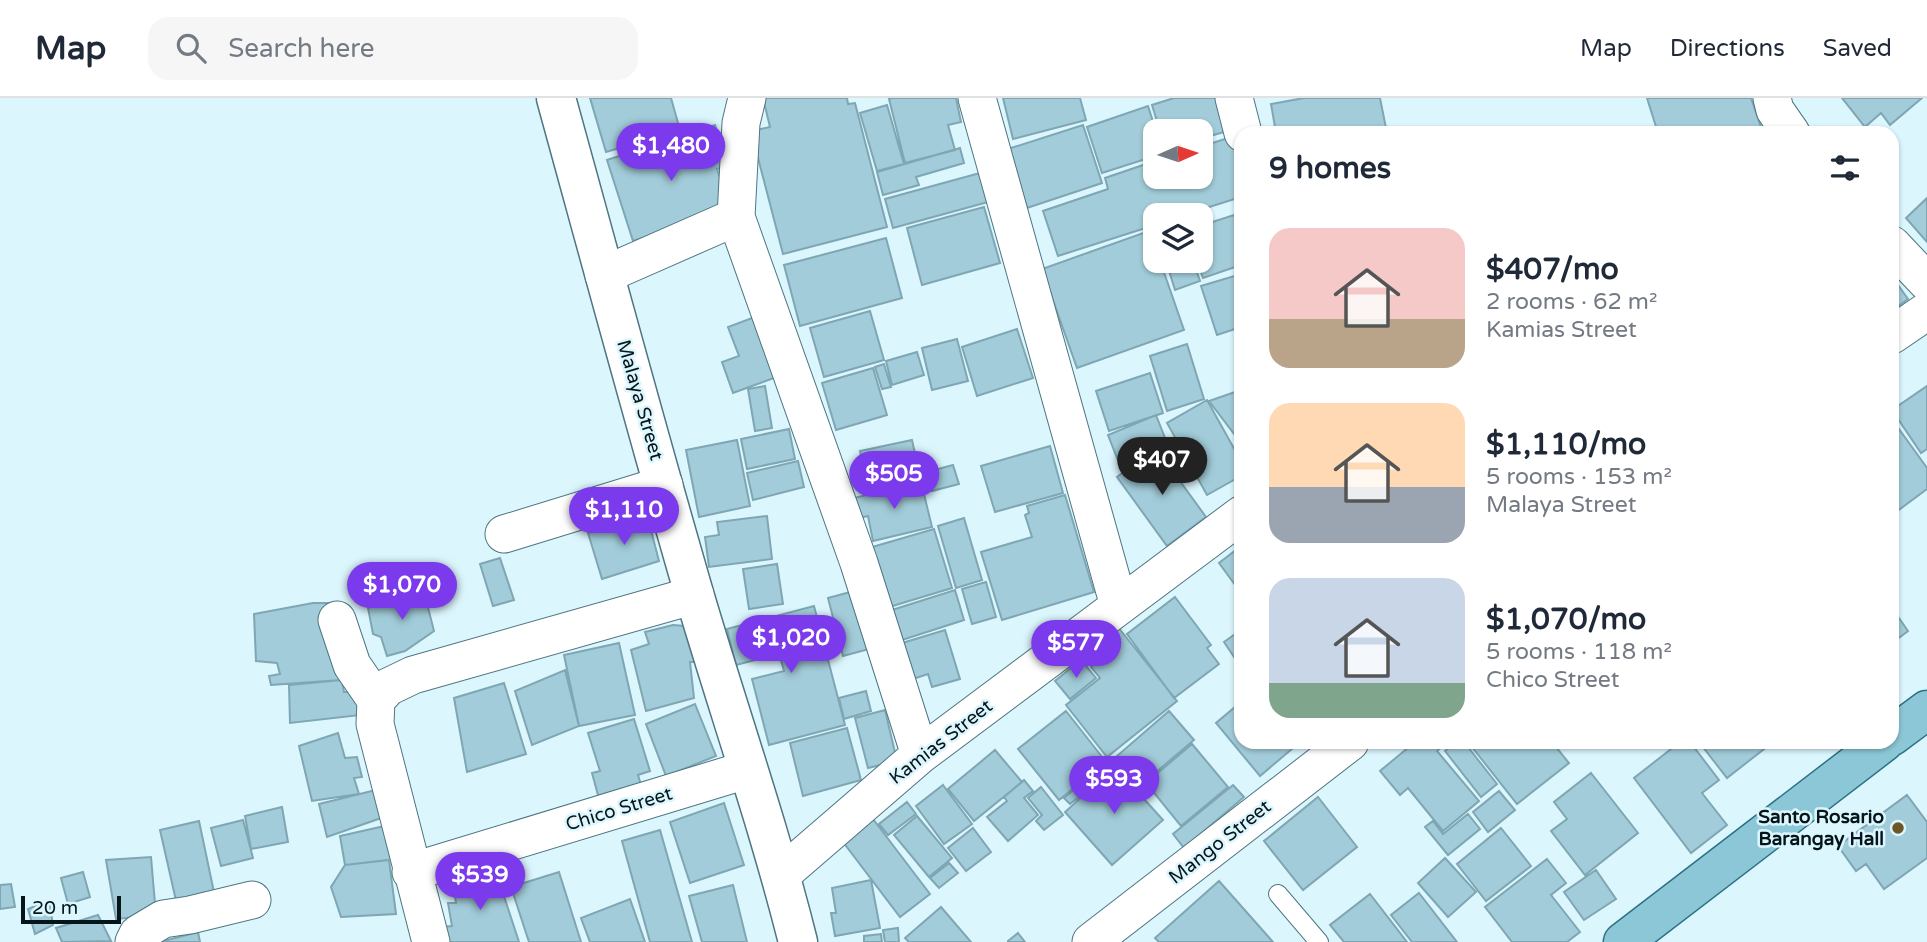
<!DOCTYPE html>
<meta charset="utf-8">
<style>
:root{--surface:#fff;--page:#f6f6f7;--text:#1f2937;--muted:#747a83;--line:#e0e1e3;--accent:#7c3aed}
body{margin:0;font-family:"Varela Round",sans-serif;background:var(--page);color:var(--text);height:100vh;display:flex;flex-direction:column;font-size:26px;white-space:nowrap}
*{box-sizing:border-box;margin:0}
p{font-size:23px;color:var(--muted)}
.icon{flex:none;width:38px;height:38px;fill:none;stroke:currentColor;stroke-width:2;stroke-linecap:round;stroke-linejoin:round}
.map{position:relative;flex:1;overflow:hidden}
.details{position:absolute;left:1234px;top:28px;width:665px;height:623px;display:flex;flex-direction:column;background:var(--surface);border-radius:21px;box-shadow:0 2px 5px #0004}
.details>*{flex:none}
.needle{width:46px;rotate:87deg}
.fabs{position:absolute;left:1143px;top:21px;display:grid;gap:14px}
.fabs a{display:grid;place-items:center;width:70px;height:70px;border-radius:14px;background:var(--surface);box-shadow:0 2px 5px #0004;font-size:35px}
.scale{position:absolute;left:21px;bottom:18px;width:100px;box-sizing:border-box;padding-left:7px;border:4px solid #06151a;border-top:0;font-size:19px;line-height:24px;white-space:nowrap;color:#06151a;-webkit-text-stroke:5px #dcf6fe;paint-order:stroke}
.price{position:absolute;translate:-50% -60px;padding:0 16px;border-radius:24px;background:var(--accent);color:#fff;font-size:23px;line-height:46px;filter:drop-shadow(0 2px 4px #0008)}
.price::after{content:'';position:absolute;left:50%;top:42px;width:21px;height:16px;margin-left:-10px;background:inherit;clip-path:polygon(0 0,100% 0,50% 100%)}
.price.active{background:#222;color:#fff}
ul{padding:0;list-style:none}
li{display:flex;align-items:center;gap:21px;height:175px;padding:0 35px}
li span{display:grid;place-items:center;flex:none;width:196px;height:140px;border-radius:21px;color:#555}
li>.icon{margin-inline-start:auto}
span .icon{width:84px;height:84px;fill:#fffc;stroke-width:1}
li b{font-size:30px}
h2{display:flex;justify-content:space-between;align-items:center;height:84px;padding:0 35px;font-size:30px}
header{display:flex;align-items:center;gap:42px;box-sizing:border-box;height:98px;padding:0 35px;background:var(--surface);border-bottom:2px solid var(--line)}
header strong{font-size:33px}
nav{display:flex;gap:38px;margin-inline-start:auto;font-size:24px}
.search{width:490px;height:63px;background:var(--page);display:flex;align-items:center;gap:18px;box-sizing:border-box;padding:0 24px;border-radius:21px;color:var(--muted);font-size:26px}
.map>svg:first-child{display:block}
.building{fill:#a2ccd9;stroke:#7ea6b3;stroke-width:2}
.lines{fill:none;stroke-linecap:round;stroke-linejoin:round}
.service-casing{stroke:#4e7581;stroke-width:20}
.minor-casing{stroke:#4e7581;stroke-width:39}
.tertiary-casing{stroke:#4e7581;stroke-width:41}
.primary-casing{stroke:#2c7184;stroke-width:41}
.service{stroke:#fff;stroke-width:18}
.minor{stroke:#fff;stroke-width:37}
.tertiary{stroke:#fff;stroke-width:38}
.primary{stroke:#8cc7d7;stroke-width:38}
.poi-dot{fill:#6c5626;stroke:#dcf6fe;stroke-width:2.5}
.labels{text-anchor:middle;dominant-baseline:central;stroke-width:5;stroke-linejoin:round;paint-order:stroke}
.street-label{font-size:19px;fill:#06151a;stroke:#dcf6fe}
.poi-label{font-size:19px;font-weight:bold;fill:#06151a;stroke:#dcf6fe;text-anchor:end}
</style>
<header>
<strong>Map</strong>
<div class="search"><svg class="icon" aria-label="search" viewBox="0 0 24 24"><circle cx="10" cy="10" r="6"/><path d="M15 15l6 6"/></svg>Search here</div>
<nav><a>Map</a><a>Directions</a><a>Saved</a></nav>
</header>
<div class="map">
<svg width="1927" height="844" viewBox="0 0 1927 844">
<rect width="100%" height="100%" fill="#dcf6fe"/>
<path class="building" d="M590,0H671L680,32L606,54Z
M763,0H847L848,6L855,5L887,129L783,156L751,33L770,29Z
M892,0H956L961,24L948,27L955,52L905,65L889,1Z
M1003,0H1080L1086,22L1013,41Z
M1174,0H1222L1231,32L1200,41V33H1160L1152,7Z
M1304,0H1380L1387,35H1276L1271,6Z
M1647,0H1751L1763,35H1658Z
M1842,0H1922L1890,27L1881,15L1865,29Z
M887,7L904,66L877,73L860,15Z
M1148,8L1156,33L1155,58L1102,75L1087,29Z
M715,27L728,68L717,71L730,112L633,143L607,62Z
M1083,27L1102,85L1027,110L1008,51Z
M1234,38L1241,59V99L1184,117H1155V127L1058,158L1043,113L1108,91L1105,80L1155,63V79H1200V49Z
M960,50L964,65L916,79L919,87L883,97L877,74Z
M980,75L988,104L893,130L885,101Z
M1927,100V144L1906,120Z
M984,109L1000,165L922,187L907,130Z
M1234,117L1241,137V167L1203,180L1197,163H1200V128Z
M1149,133L1155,149V163H1160L1184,232L1077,270L1042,171Z
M886,140L902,200L800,228L784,167Z
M1166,163H1193L1200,183L1175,192Z
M1241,176V229L1217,237L1201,188Z
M1893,180L1908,201L1892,213V181Z
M870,213L884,262L824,279L810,230Z
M760,217L782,277L733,295L722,264L739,258L728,229Z
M1017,231L1033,280L977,298L962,249Z
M957,241L968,283L932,292L922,250Z
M1187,246L1204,301L1167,313L1150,258Z
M917,254L924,277L892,287L886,263Z
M884,266L891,289L882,291L875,269Z
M873,270L887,317L836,332L822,285Z
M1150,275L1163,315L1109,333L1096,293Z
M765,288L772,330L755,333L748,291Z
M1927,288V351L1921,355L1892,312Z
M1241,292V345L1209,303Z
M1207,302L1241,363V378L1207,397L1167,325Z
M1156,317L1167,345L1119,365L1108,337Z
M789,331L795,361L747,371L741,341Z
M1899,331L1927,370V391L1892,417V336Z
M737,342L750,408L699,419L686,352Z
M912,342L921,382L869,393L860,353Z
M1050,348L1063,395L995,414L981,368Z
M1156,350L1206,419L1167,448L1117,379Z
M798,363L804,389L753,402L747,375Z
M953,367L959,386L932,393L927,374Z
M921,384L932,429L873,443L868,418L855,421L850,401Z
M1065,397L1094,494L1002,522L981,454L1032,439L1025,417L1029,415L1027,408Z
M647,417L659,463L602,481L588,435Z
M767,418L772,461L709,469L705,439L719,437L717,424Z
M964,420L982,482L956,490L938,428Z
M934,431L952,490L886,510L869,450Z
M1241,448V495L1219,465Z
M500,460L514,502L493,508L480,466Z
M777,466L783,506L749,511L743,471Z
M986,484L996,519L972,526L962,491Z
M423,490L434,533L405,553L387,558L381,539L373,536L368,510Z
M955,492L964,522L899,543L889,513Z
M854,493L869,551L843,558L828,500Z
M1175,499L1211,547L1207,550L1219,566L1174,600L1127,536Z
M313,505H330L332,544L342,582L271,587L269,578L280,576L277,565L256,563L254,516Z
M814,508L845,627L769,647L752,581L784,573L777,548L761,552L763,560L736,567L727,531Z
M1892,510L1908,533L1892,545Z
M673,527L685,528L698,564H690L694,600L646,613L631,552L649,546L645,534Z
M1118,529L1177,603L1107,659L1066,607L1100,580L1091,569L1110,553L1101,542Z
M945,532L960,581L932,589L928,576L910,582L899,546Z
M1241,532V567L1240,568L1224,544Z
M619,545L635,617L579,628L564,557Z
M1081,562L1096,580L1070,601L1055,583Z
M565,572L579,628L532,647L515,593Z
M342,582L344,594H354L361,617L290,625L289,587Z
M504,585L526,656L467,674L454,600Z
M866,593L871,613L844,621L839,600Z
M1241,604V644L1299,645L1260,678L1216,625Z
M695,606L716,658L666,678L646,626Z
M885,612L897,663L868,670L855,620Z
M1066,613L1106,664L1059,702L1018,651Z
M1169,613L1194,642L1142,686L1117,658Z
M634,621L650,673L638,677L645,700L602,712L592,675L600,673L588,635Z
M847,630L861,682L803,698L790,645Z
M338,635L345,660L357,659L362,679L354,680L359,696L312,703L299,648Z
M1415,644H1447L1437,653L1479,703L1443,733L1408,690L1400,697L1380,673Z
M1456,644H1464L1497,686L1481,699L1445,653Z
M1468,644H1552L1569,665L1517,706Z
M1680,644H1690L1719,682L1702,695L1727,727L1691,755L1634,680Z
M1699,644H1765L1768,648L1727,680Z
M1192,646L1228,689L1181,728L1146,685Z
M995,652L1022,684L974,723L948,691Z
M1101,669L1107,676L1070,706L1064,700Z
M1115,669L1163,722L1112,767L1065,714Z
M1591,675L1638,735L1585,777L1551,733L1567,721L1554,704Z
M1024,682L1033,693L1024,700L1038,717L1008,743L987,719L1007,703L1004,699Z
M943,687L972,726L944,746L916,708Z
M1233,687L1244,699L1184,750L1173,736Z
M1041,689L1063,717L1044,732L1036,723L1042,717L1028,700Z
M376,692L384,719L327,739L319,706Z
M1499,693L1515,712L1488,734L1473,714Z
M1907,697L1927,724V760L1884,791L1866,766L1856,773L1838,748Z
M1318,699L1357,749L1303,792L1264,743Z
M907,704L916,716L888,737L879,726Z
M724,705L744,767L690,785L670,724Z
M282,709L288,744L251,751L245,718Z
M1468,716L1480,731L1448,757L1425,729L1433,723L1443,736Z
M917,718L952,760L929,779L894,737Z
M873,721L930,796L900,819L843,744Z
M243,722L253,760L221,768L211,730Z
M199,723L215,799L177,807L160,732Z
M389,727L396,761L345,767L340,738Z
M973,730L991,754L966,773L948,750Z
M1501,730L1531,768L1486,803L1457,766Z
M660,732L692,844H650L622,743Z
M151,759L156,817L116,821L106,762Z
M1445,760L1476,794L1448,819L1418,785Z
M1547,761L1566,785L1551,797L1580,834L1567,844H1512L1485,809Z
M389,762L396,816L341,819L331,789L345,767Z
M949,765L958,775L939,790L930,780Z
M494,768L519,844H442L441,829L452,828L448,805H456L453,784L478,780L477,772Z
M1596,772L1616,801L1584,822L1564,794Z
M83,774L90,799L68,806L61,780Z
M559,774L581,844H529L511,789Z
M871,782L880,830L835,838L831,815H836L832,790Z
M1219,783L1273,844H1159L1155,840Z
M11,786L15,809L0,811V787Z
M733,787L747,844H702L689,798Z
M1419,795L1457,844H1412L1391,817Z
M1370,796L1407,844H1344L1330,827Z
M630,801L645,844H590L581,820Z
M49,802L53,827L35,836L28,811Z
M941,809L971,844H909L905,840Z
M98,817L111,843L62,844L56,830Z
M898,830L899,844H885L883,832Z
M198,834L200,844H160Z
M1018,835L1025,844H1008V843Z
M881,836L882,844H864V838Z"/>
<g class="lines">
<defs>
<path id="service" d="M1278,796L1319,844"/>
<path id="minor" d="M747,0L741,25L736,119L859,465L920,657
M977,0L1119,508
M1234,0L1243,35
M1772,0L1775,12L1791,35
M1892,147L1927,184
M604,177L736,119
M1892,237L1927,213
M504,436L664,387
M337,522L352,567L376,602
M411,774L746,672
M781,777L920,657L1241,417
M134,844L138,836L163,821L190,817L252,802
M431,844L375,626L376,602L388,589L413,577L695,497
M1091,844L1350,644"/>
<path id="tertiary" d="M556,0C602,167 647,334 695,499C729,614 769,728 798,844"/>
<path id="primary" d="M1892,638L1927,612
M1623,844L1884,644"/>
</defs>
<use href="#service" class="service-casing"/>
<use href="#minor" class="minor-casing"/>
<use href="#tertiary" class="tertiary-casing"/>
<use href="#primary" class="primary-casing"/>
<use href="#service" class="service"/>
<use href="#minor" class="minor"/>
<use href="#tertiary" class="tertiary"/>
<use href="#primary" class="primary"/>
</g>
<circle class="poi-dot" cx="1898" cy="730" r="7"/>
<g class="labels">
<g class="street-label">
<text transform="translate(640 302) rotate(74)">Malaya Street</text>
<text transform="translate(941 644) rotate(-38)">Kamias Street</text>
<text transform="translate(619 711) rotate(-17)">Chico Street</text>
<text transform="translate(1220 744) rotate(-38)">Mango Street</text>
</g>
<g class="poi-label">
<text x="1884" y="719">Santo Rosario<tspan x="1884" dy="22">Barangay Hall</tspan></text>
</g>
</g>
</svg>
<div class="fabs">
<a><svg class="needle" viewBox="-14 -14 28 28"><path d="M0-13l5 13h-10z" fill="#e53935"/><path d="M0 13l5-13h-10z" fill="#747a83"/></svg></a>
<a><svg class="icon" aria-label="layers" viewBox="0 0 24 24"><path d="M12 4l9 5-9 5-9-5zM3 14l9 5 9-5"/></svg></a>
</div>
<div class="scale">20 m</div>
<b class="price" style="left:671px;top:85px">$1,480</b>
<b class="price active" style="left:1162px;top:399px">$407</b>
<b class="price" style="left:894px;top:413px">$505</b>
<b class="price" style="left:624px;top:449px">$1,110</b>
<b class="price" style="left:402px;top:524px">$1,070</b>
<b class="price" style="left:791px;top:577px">$1,020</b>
<b class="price" style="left:1076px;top:582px">$577</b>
<b class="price" style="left:1114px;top:718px">$593</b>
<b class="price" style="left:480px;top:814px">$539</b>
<section class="details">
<h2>9 homes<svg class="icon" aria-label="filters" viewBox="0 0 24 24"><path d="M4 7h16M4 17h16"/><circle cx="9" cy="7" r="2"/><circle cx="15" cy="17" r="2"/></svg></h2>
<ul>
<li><span style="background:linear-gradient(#f6c9c9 65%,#b9a48a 0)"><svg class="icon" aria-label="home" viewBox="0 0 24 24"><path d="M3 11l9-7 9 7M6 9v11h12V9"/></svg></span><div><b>$407/mo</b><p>2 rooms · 62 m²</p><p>Kamias Street</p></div></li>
<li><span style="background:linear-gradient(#ffd9b3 60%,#9aa5b1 0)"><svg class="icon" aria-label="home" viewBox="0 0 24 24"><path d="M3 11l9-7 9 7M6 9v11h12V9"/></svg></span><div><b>$1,110/mo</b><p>5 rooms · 153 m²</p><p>Malaya Street</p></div></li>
<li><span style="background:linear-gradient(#c9d6e8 75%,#7fa58c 0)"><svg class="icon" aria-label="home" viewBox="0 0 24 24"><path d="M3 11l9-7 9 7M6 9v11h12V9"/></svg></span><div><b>$1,070/mo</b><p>5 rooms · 118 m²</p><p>Chico Street</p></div></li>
</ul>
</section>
</div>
